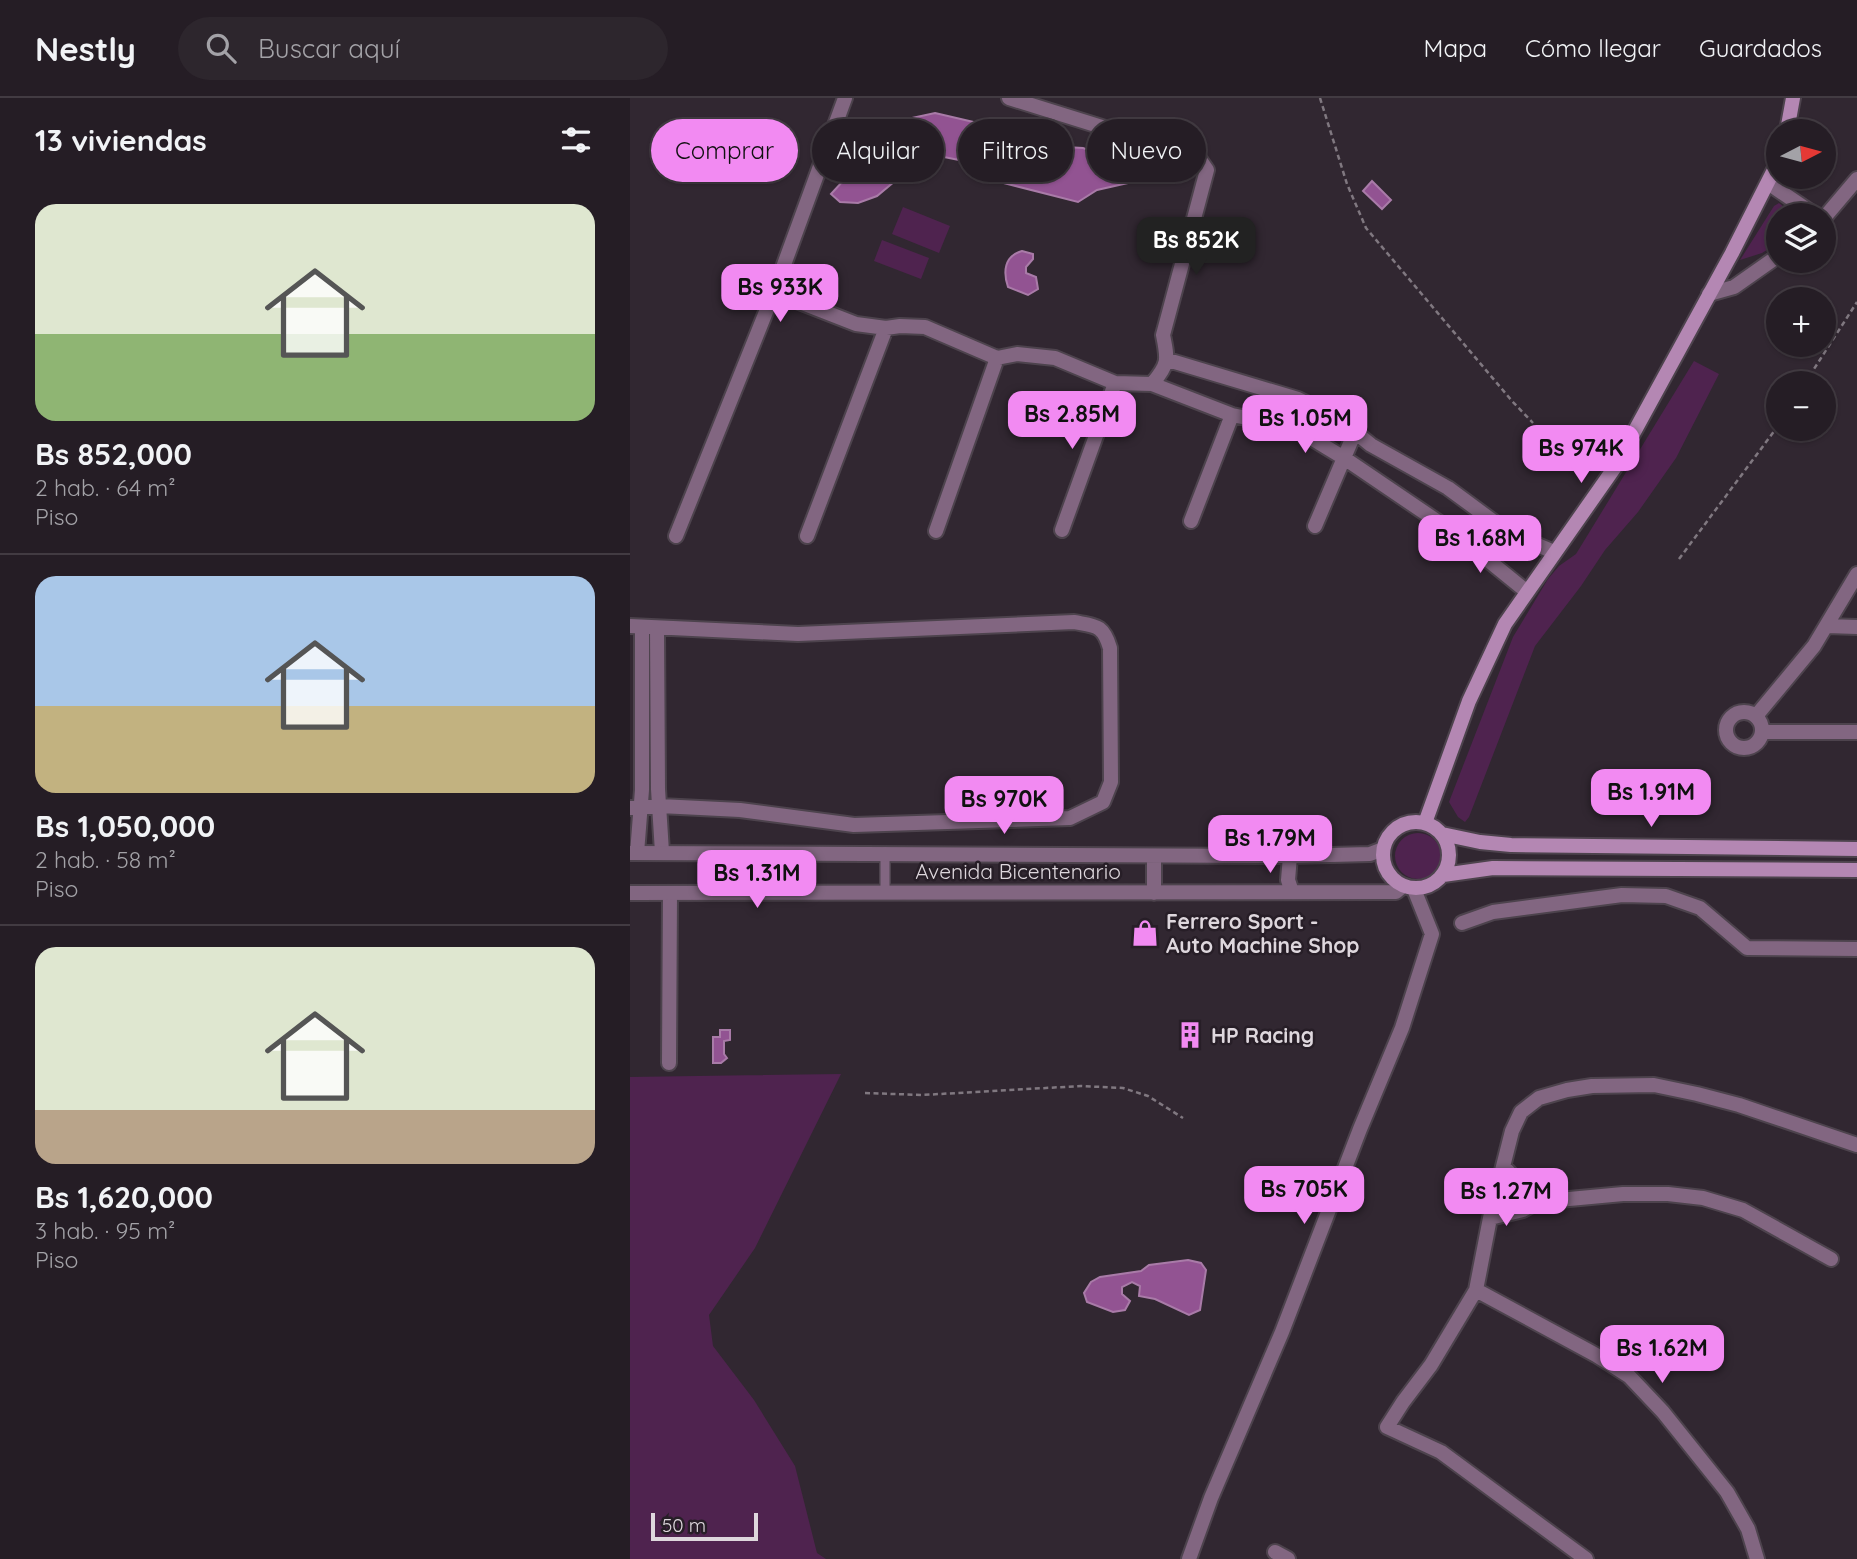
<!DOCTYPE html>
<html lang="es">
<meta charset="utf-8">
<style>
:root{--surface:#251d25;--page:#2d262d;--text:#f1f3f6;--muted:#a3a2a7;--line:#423b42;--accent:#f28af2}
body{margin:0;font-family:Quicksand,sans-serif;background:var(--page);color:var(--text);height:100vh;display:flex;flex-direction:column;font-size:26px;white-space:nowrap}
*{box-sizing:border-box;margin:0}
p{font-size:23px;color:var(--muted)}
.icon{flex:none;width:38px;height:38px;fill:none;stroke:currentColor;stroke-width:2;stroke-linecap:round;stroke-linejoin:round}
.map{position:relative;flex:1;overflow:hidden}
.sheet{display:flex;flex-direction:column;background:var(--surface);width:630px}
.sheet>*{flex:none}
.top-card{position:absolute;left:21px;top:21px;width:665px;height:63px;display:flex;gap:14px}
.needle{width:46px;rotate:84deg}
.tools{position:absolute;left:1136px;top:21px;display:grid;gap:14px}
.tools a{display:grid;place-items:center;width:70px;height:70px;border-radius:50%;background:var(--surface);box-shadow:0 2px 5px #0004,0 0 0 2px var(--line);font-size:35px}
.scale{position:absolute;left:21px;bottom:18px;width:107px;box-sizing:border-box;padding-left:7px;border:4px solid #ded7dd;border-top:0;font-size:19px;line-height:24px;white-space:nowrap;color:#ded7dd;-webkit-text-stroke:5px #271e27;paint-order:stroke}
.price{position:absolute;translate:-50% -60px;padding:0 16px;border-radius:14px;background:var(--accent);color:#111;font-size:23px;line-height:46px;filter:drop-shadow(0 2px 4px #0008)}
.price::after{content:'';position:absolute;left:50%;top:42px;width:21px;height:16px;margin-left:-10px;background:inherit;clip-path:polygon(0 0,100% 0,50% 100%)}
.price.active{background:#222;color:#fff}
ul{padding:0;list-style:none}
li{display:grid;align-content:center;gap:14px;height:371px;padding:0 35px}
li+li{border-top:2px solid var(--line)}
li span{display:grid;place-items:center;height:217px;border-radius:21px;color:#555}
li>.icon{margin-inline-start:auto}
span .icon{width:126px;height:126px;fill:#fffc;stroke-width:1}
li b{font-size:30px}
h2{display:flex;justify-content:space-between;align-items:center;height:84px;padding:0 35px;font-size:30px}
.chip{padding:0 24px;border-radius:32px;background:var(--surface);box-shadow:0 2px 5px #0004,0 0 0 2px var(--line);font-size:24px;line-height:63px}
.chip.active{background:var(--accent);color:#111}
header{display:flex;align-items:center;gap:42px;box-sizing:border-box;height:98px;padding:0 35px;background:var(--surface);border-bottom:2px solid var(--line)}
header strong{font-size:33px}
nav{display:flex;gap:38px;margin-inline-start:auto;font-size:24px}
.search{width:490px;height:63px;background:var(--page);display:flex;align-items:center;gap:18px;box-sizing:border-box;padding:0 24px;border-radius:38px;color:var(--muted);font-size:26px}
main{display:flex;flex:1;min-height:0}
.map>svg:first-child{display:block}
.green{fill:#4f234f}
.water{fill:#925392;stroke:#a97ba8;stroke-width:2}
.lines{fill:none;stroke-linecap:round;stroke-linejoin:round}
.service-casing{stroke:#4d434d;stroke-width:12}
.minor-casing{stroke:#4d434d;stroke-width:18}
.tertiary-casing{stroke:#4d434d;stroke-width:18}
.secondary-casing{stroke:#4d434d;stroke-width:18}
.path{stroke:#807880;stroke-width:2.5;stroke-dasharray:5 3.5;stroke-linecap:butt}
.service{stroke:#826681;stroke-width:9}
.minor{stroke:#826681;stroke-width:14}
.tertiary{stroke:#826681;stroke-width:14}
.secondary{stroke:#b487b3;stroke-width:14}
.labels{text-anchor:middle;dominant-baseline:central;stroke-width:5;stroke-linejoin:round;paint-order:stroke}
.street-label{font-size:21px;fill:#ded7dd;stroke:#271e27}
.poi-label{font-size:21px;font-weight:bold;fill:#ded7dd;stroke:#271e27;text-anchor:start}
</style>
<header>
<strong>Nestly</strong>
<div class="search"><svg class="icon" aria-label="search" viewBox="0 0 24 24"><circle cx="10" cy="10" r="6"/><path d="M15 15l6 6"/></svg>Buscar aquí</div>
<nav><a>Mapa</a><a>Cómo llegar</a><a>Guardados</a></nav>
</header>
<main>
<section class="sheet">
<h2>13 viviendas<svg class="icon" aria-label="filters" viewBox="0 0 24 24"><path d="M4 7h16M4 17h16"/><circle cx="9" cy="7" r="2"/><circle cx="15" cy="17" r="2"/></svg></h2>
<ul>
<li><span style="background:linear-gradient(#dfe7d0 60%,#8fb573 0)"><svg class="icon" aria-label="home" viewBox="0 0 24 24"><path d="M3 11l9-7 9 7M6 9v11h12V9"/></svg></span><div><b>Bs 852,000</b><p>2 hab. · 64 m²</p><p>Piso</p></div></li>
<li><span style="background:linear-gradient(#a9c7e8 60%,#c2b280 0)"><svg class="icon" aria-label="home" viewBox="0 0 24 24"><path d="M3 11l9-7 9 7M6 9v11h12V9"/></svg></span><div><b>Bs 1,050,000</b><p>2 hab. · 58 m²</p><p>Piso</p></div></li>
<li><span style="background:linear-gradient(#dfe7d0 75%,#b9a48a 0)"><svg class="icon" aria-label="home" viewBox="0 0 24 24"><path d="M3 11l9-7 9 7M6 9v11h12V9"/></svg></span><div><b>Bs 1,620,000</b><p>3 hab. · 95 m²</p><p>Piso</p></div></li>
</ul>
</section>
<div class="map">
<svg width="1227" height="1461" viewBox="0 0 1227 1461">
<rect width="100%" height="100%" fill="#312731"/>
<path class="green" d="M1149,105L1155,110L1158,117H1148V145L1132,155L1110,162L1144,108Z
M273,109L320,128L309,155L262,136Z
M252,142L299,160L291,181L244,163Z
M1064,263L1089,276L1046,360L1008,414L975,452L951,488L905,548L839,719L835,724L828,719L819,704L883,539L918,481L929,468L946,456L954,443Z
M765 758a23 23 0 1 1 46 0a23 23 0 1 1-46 0Z
M211,976L125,1150L79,1217L83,1248L124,1302L165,1368L187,1455L196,1461H0V979Z"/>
<path class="water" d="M305,15L365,29L394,33L419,40L435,49L453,50L472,57L517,66L521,74L511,82L467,92L448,104L366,83L329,62L304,57L277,66L265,83L247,98L228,105L210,104L201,96L214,82L231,38L245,28Z
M742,83L761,102L752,111L733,93Z
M392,153L403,156V161L396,169V175L406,179L408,191L398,197L378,189C373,174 374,158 392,153Z
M90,932H100V942L94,943V956L97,960L91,965H83V939H90Z
M558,1162L571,1165L576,1172L570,1212L559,1217L525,1201L509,1198L510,1188L502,1184L492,1189V1196L500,1203L495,1212L483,1214L457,1204L454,1195L461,1184L470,1179L511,1173L519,1167Z"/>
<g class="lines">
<defs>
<path id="service" d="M255,794V754"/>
<path id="minor" d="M379,0L568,59L577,72L533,237C538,262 539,266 522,286
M1138,85L1185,117
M1194,120L1227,81
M144,194L226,226L256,230L270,228L295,229L367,260L387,256L425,260L485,285L522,286L602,317L652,327L673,335L714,360L826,436L896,493
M1079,196L1104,189L1148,158
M538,262L668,301L695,314L725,334L741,347L818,390L879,435L924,454
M561,423L602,317
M685,428L725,334
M432,432L485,285
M306,433L367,260
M46,438L144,194L215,0
M177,438L256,230
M861,463L879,435
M0,528L168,536L444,524C465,528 473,526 480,550L481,684L473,704L440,720L224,727L110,712L30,708L0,710
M1197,528L1227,529
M27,531L28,691L32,754
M1096 632a18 18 0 1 1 36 0a18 18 0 1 1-36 0Z
M1126,618L1184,548L1227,476
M1132,634H1227
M7,755L12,692V530
M832,825L863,814L992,797L1036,798L1070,810L1117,850L1227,851
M39,965L40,795
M874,1069L907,1104
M860,1120L893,1112L907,1104L993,1096H1038L1073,1100L1113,1112L1201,1161
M846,1192L966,1257L999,1278L1033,1314L1097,1394L1118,1431L1127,1461
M645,1454L658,1461
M559,1461L581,1400L652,1234L730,1031L772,930L802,836L784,791
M956,1461L811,1354L757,1329L773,1304L801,1267L846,1192L860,1120L882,1033L891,1014L909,1000L937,992L962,988L1024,987L1067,996L1109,1007L1227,1047"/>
<path id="tertiary" d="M0,755L660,758L740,756L753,751
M660,758L658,782L662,794
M0,795L766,794L773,788
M524,795V758"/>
<path id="secondary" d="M1157,33L1163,0
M753 757a33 33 0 1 1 66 0a33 33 0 1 1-66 0Z
M795,725L839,603L875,526L985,369L1102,155L1148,64
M812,736L850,744L881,747L1227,751
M813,777L863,770L1227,772"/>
</defs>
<use href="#service" class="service-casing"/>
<use href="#minor" class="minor-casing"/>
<use href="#tertiary" class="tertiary-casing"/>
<use href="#secondary" class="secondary-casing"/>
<path class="path" d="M690,0L717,86L736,130L882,303L903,325
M1175,285L1227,204
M1049,461L1148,328
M235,995L292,997L451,988L493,990L518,998L553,1020"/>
<use href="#service" class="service"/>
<use href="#minor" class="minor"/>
<use href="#tertiary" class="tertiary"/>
<use href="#secondary" class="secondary"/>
</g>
<defs>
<symbol id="shop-bare" viewBox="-9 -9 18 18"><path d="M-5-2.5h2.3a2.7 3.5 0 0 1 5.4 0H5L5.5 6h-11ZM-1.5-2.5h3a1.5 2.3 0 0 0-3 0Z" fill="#f28af2" stroke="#271e27" stroke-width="2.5" paint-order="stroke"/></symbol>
<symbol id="building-bare" viewBox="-9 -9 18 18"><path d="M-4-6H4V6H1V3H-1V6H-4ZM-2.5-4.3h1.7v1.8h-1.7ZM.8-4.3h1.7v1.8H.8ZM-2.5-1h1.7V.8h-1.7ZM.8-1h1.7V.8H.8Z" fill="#f28af2" stroke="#271e27" stroke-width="2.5" paint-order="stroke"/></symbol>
</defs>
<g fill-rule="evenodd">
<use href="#shop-bare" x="496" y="816" width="38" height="38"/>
<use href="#building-bare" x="541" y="918" width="38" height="38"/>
</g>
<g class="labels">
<g class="street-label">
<text x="388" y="773">Avenida Bicentenario</text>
</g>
<g class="poi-label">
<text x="536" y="823">Ferrero Sport -<tspan x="536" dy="24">Auto Machine Shop</tspan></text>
<text x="581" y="937">HP Racing</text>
</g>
</g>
</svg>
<div class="tools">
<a><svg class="needle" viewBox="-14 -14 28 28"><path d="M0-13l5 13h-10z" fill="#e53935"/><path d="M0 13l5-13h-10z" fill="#a3a2a7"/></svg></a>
<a><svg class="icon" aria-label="layers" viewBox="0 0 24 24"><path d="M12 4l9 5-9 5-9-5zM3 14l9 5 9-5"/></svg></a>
<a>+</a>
<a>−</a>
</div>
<div class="scale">50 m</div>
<b class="price active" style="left:566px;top:179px">Bs 852K</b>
<b class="price" style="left:150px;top:226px">Bs 933K</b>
<b class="price" style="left:442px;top:353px">Bs 2.85M</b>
<b class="price" style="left:675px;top:357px">Bs 1.05M</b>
<b class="price" style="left:951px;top:387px">Bs 974K</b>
<b class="price" style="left:850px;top:477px">Bs 1.68M</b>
<b class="price" style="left:1021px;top:731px">Bs 1.91M</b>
<b class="price" style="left:374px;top:738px">Bs 970K</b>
<b class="price" style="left:640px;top:777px">Bs 1.79M</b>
<b class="price" style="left:127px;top:812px">Bs 1.31M</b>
<b class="price" style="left:674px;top:1128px">Bs 705K</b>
<b class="price" style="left:876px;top:1130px">Bs 1.27M</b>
<b class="price" style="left:1032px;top:1287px">Bs 1.62M</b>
<div class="top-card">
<a class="chip active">Comprar</a>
<a class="chip">Alquilar</a>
<a class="chip">Filtros</a>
<a class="chip">Nuevo</a>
</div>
</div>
</main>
